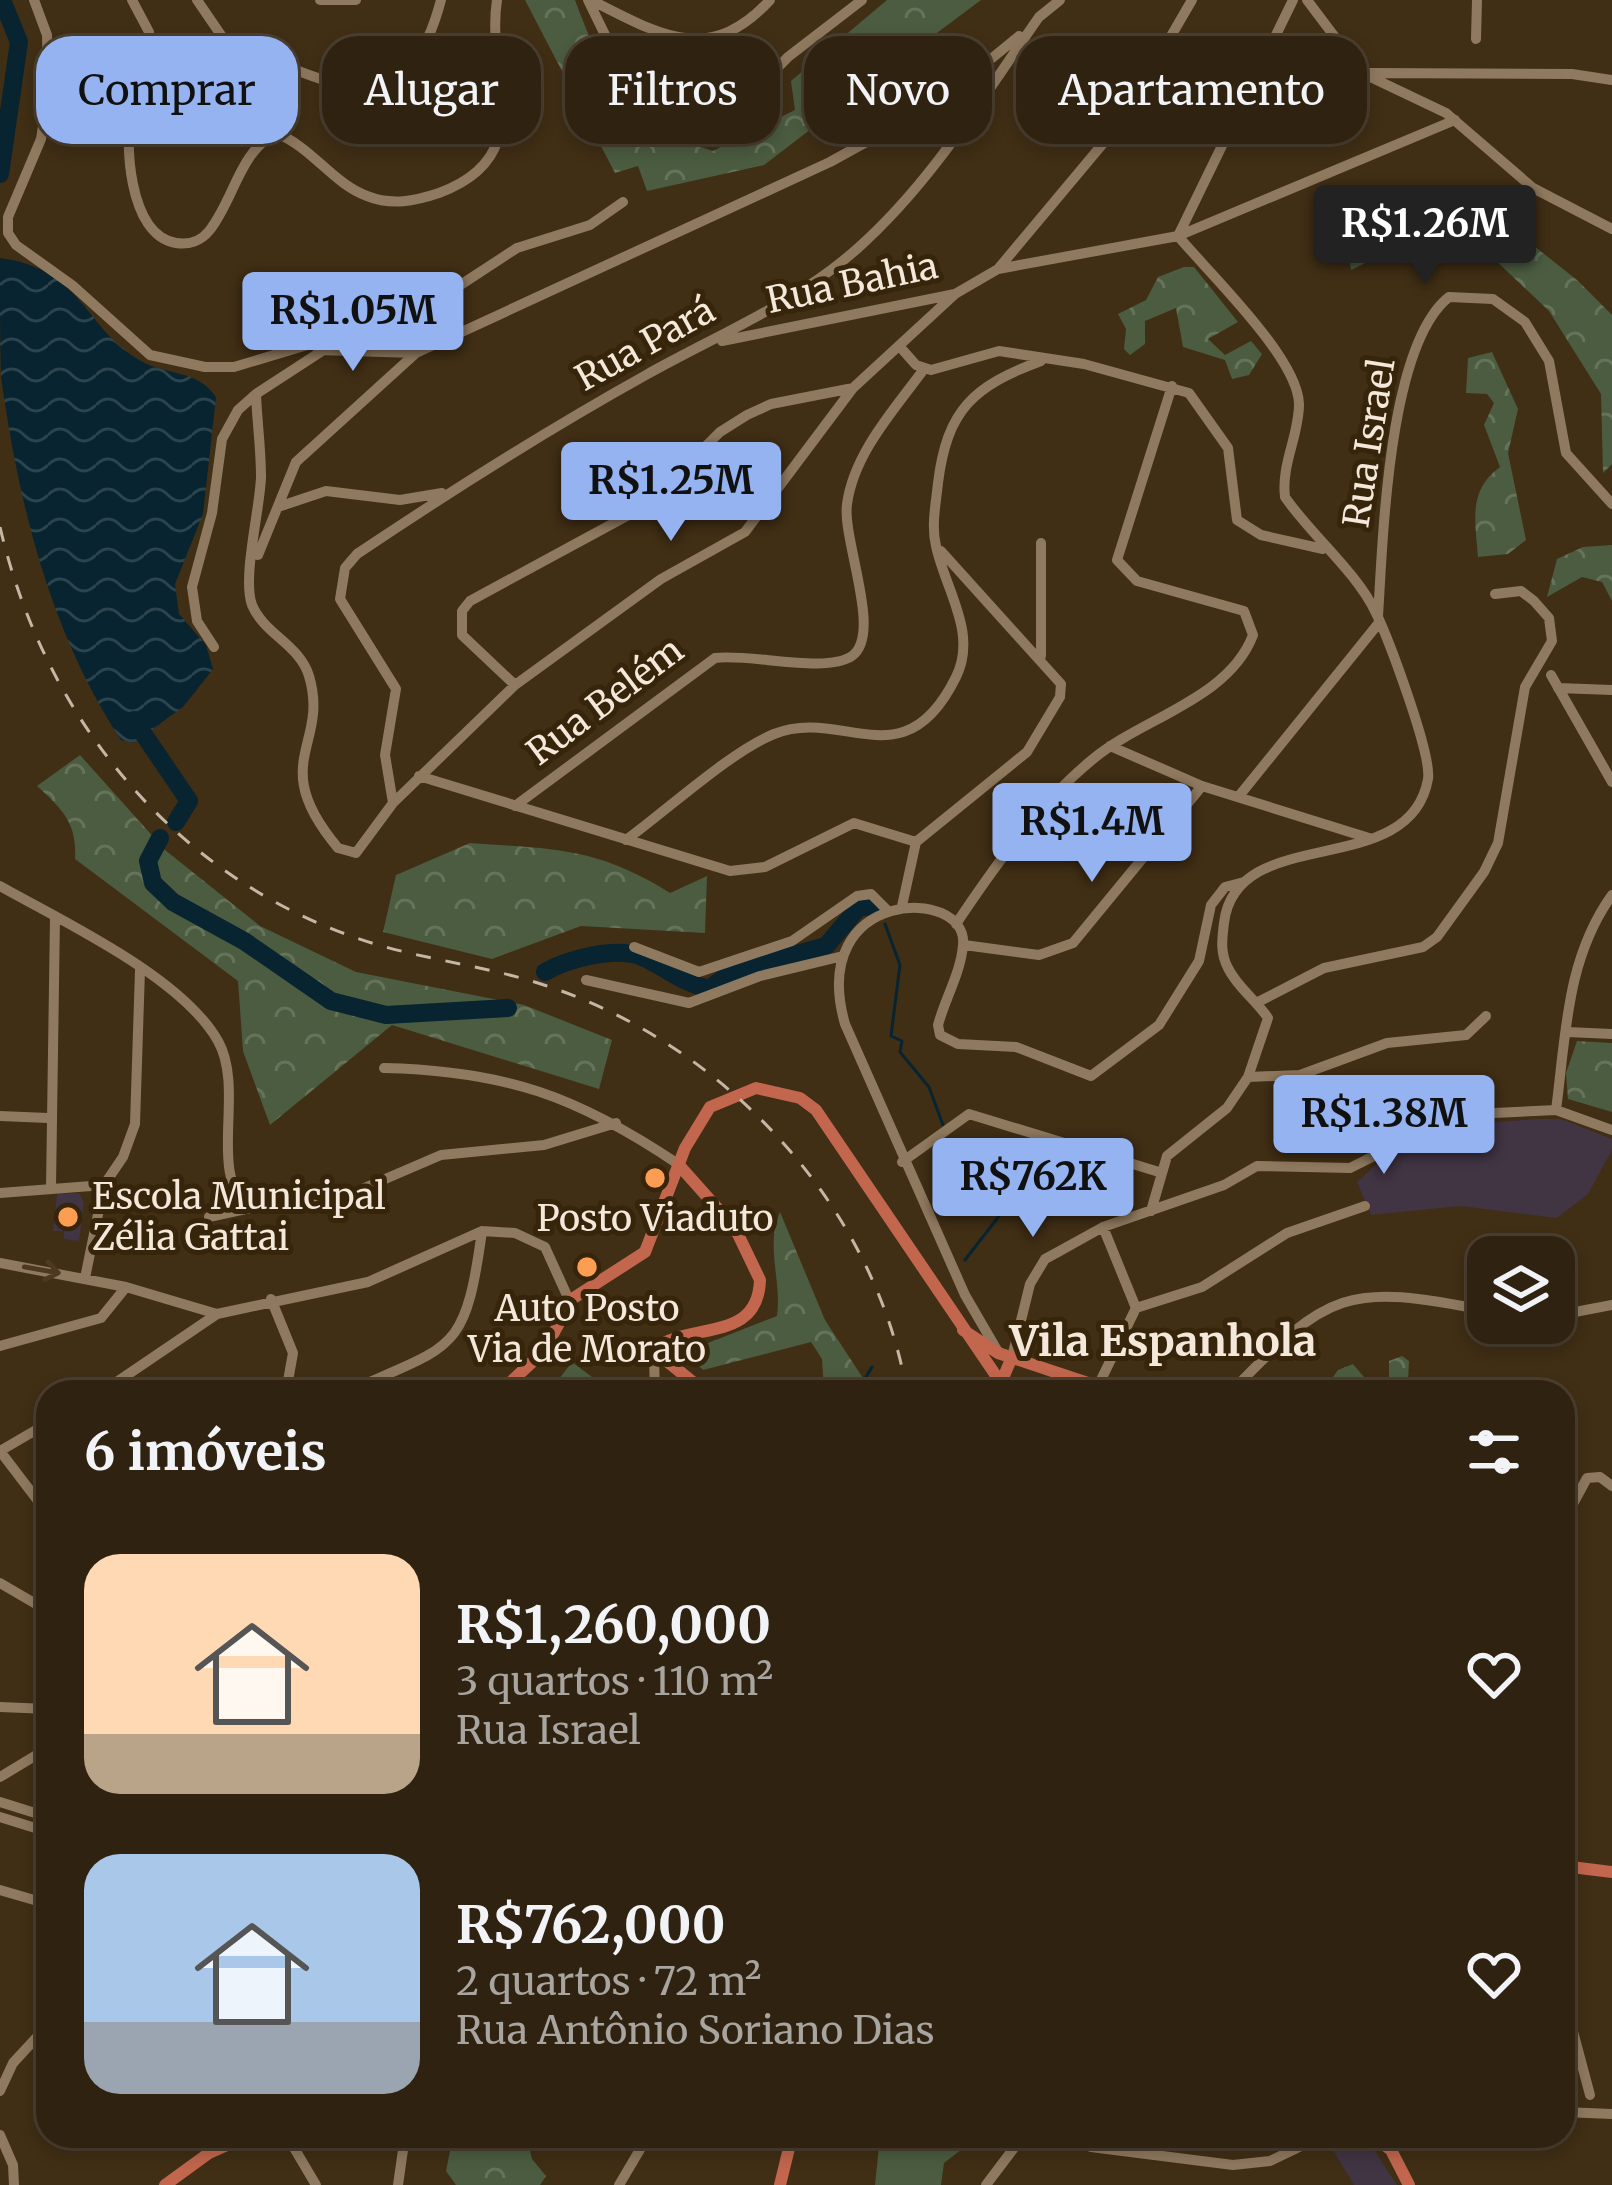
<!DOCTYPE html>
<html lang="pt">
<meta charset="utf-8">
<style>
:root{--surface:#302210;--page:#382a19;--text:#f1f3f6;--muted:#a8a49f;--line:#4b3f30;--accent:#95b2f1}
body{margin:0;font-family:Merriweather,serif;background:var(--page);color:var(--text);height:100vh;display:flex;flex-direction:column;font-size:45px;white-space:nowrap}
*{box-sizing:border-box;margin:0}
p{font-size:39px;color:var(--muted)}
.icon{flex:none;width:66px;height:66px;fill:none;stroke:currentColor;stroke-width:2;stroke-linecap:round;stroke-linejoin:round}
.map{position:relative;flex:1;overflow:hidden}
.drawer{position:absolute;left:36px;top:1380px;width:1539px;height:768px;display:flex;flex-direction:column;background:var(--surface);border-radius:36px;box-shadow:0 6px 18px #0003,0 0 0 3px var(--line)}
.drawer>*{flex:none}
.hud{position:absolute;left:36px;top:36px;width:1542px;height:108px;display:flex;gap:24px}
.buttons{position:absolute;left:1467px;top:1236px;display:grid;gap:24px}
.buttons a{display:grid;place-items:center;width:108px;height:108px;border-radius:24px;background:var(--surface);box-shadow:0 6px 18px #0003,0 0 0 3px var(--line);font-size:60px}
.price{position:absolute;translate:-50% -102px;padding:0 27px;border-radius:12px;background:var(--accent);color:#111;font-size:39px;line-height:78px;filter:drop-shadow(0 3px 6px #0008)}
.price::after{content:'';position:absolute;left:50%;top:72px;width:36px;height:27px;margin-left:-18px;background:inherit;clip-path:polygon(0 0,100% 0,50% 100%)}
.price.current{background:#222;color:#fff}
ul{padding:0;list-style:none}
li{display:flex;align-items:center;gap:36px;height:300px;padding:0 48px}
li span{display:grid;place-items:center;flex:none;width:336px;height:240px;border-radius:36px;color:#555}
li>.icon{margin-inline-start:auto}
span .icon{width:144px;height:144px;fill:#fffc;stroke-width:1}
li b{font-size:51px}
h2{display:flex;justify-content:space-between;align-items:center;height:144px;padding:0 48px;font-size:51px}
.pill{padding:0 42px;border-radius:36px;background:var(--surface);box-shadow:0 6px 18px #0003,0 0 0 3px var(--line);font-size:42px;line-height:108px}
.pill.current{background:var(--accent);color:#111}
.map>svg:first-child{display:block}
.education{fill:#413443}
.grass{fill:#4b5c40}
.forest{fill:url(#forest-crowns)}
.water{fill:url(#water-waves)}
.lines{fill:none;stroke-linecap:round;stroke-linejoin:round}
.stream{stroke:#072430;stroke-width:3}
.river{stroke:#072430;stroke-width:18}
.minor{stroke:#8f795f;stroke-width:10}
.major{stroke:#c2664d;stroke-width:12}
.rail{stroke:#c5b7a6;stroke-width:3;stroke-dasharray:15 15;stroke-linecap:butt}
.oneway{stroke:#4c3920}
.poi-dot{fill:#fc9d54;stroke:#36240b;stroke-width:4.5}
.labels{text-anchor:middle;dominant-baseline:central;stroke-width:10;stroke-linejoin:round;paint-order:stroke}
.street-label{font-size:36px;fill:#f4e8da;stroke:#36240b}
.poi-label{font-size:36px;fill:#f4e8da;stroke:#36240b}
.quarter-label{font-size:42px;font-weight:bold;fill:#f4e8da;stroke:#36240b}
</style>
<div class="map">
<svg width="1612" height="2185" viewBox="0 0 1612 2185">
<defs>
<pattern id="forest-crowns" width="20" height="18" patternUnits="userSpaceOnUse" patternTransform="scale(3)"><rect width="20" height="18" fill="#4b5c40"/><path d="M2 6a3 3 0 1 1 6 0M12 15a3 3 0 1 1 6 0" fill="none" stroke="#66735b"/></pattern>
<pattern id="water-waves" width="16" height="10" patternUnits="userSpaceOnUse" patternTransform="scale(3)"><rect width="16" height="10" fill="#072430"/><path d="M0 5q4-4 8 0t8 0" fill="none" stroke="#2c444d"/></pattern>
</defs>
<rect width="100%" height="100%" fill="#402e15"/>
<path class="education" d="M1536,1119H1561L1612,1139V1150L1588,1194L1557,1218L1461,1206L1371,1215L1357,1182L1415,1129Z
M79,1193L84,1203L79,1241L64,1239V1231H53L57,1194Z
M1350,2137L1371,2145L1397,2185H1354L1329,2144Z"/>
<path class="grass" d="M572,1362L612,1392H549Z
M920,2136H961L966,2146L944,2163L941,2185H875L879,2146L914,2150Z"/>
<path class="forest" d="M525,0H575C604,79 630,125 713,151L795,110L791,81L887,0H981L882,74L870,65L861,71L866,87L764,165L647,191L638,166L615,173Z
M1420,188L1472,197L1577,280L1612,315V464L1603,473L1601,394L1549,311L1472,238L1435,229L1351,270L1347,239Z
M1184,267H1194L1238,322L1208,339L1225,355L1251,341L1262,354L1249,375L1232,379L1225,360L1183,347L1176,308L1145,321V344L1130,355L1124,349L1126,329L1118,314L1146,300L1158,277Z
M1492,352L1518,409L1508,453L1526,540L1508,554L1478,557C1475,520 1468,490 1500,467L1484,425L1494,403L1487,394L1466,393L1468,358Z
M1612,545V601L1602,582L1582,577L1547,597L1557,559L1583,547Z
M80,755L165,850L260,926L356,972L524,1005L612,1040L599,1089L392,1025L270,1125L243,1051L238,981L75,859C77,823 63,810 37,786Z
M470,843C553,849 597,847 670,893L707,876L705,933L581,926L492,959L383,932L396,875Z
M1577,1041L1612,1043V1112L1568,1099L1566,1073Z
M780,1212L825,1320L872,1392H824L822,1359L811,1342L703,1370L685,1352L777,1316C782,1280 765,1247 780,1212Z
M1402,1356L1409,1361L1408,1380L1417,1385L1416,1392H1322L1338,1370L1353,1364L1369,1383L1389,1382V1361Z
M453,2136L527,2139L532,2159L546,2176L540,2185H456L446,2171Z"/>
<path class="water" d="M0,258C84,269 83,328 141,361C167,376 197,369 216,397L203,514L175,584L179,614L206,645L213,669L184,706L134,743L121,740C50,632 19,505 1,377C0,339 0,297 0,258Z"/>
<g class="lines">
<path class="stream" d="M885,924L900,965L891,1036L902,1041L900,1052L929,1087L943,1125
M955,1145L999,1216L965,1260
M857,1392L872,1367"/>
<path class="river" d="M0,174L19,42L2,0
M134,720L189,801L176,822
M160,838L148,861L153,883L173,902L244,941L331,1001L386,1015L508,1008
M545,972C567,959 614,947 640,956C663,965 679,982 709,989L732,972L826,946L859,907H875"/>
<path class="minor" d="M34,0L47,35L48,93L41,139L8,217V233L16,245L72,285L150,355L205,367H234L387,321L439,299L517,248L590,225L623,202
M132,0L149,32C146,57 136,79 132,104C124,141 128,235 176,243C189,245 201,241 209,231C234,200 239,152 276,133C312,147 332,183 367,196C392,206 415,201 439,193C541,155 485,76 497,0
M197,0L223,38L240,48C335,84 406,132 441,0
M320,0H356
M588,0L631,88L670,113L697,112L753,93L788,57L862,0
M591,0C660,35 709,66 770,0
M1307,0L1362,73L1446,113L1533,188L1612,229
M1476,39L1477,0
M1370,73L1572,74L1612,80
M1178,236L1293,0
M998,269L1121,122L1192,0
M722,341L955,294L998,269L1178,236L1455,120
M296,343L324,308L333,279
M901,348L916,365L931,370L999,351L1084,364L1189,393L1228,448L1237,520L1261,535L1323,549
M318,350L416,353
M256,394C257,421 261,449 261,477C260,509 242,578 252,605C264,634 300,645 309,676C330,746 266,762 338,848L356,853L393,803L515,685L661,579L745,532L853,388L955,294
M278,507L326,491L400,500L442,493
M1041,543V656
M258,555L296,462L416,353L830,162L937,103L1019,36
M1378,616C1383,539 1388,345 1449,297L1493,299L1525,322L1549,361L1566,453L1612,504
M214,647L197,621L192,587L212,513L222,439L238,410L256,394L322,351
M1551,675L1612,782
M515,685L462,635V611L470,601L647,505L720,432L747,415L771,404L853,388
M1558,688L1612,690
M1110,746L1202,786L1369,838
M419,776L730,871L765,867L854,823L916,842
M1239,796L1378,624
M393,803L385,755L396,689L340,599L345,568L357,554C451,491 547,430 646,375C717,335 797,303 858,248C931,183 983,97 1039,17L1060,0
M515,806L715,658C749,653 826,674 852,656C883,634 842,540 847,504C854,453 894,410 924,369
M626,840C666,811 730,752 774,734C842,706 904,783 956,677C978,633 945,589 936,546C931,526 936,503 938,483C947,410 973,386 1041,361
M0,886C64,922 182,977 218,1041C246,1091 206,1175 250,1208
M902,906L916,842L1027,752L1060,697L1061,684L941,551
M956,924C994,867 1040,802 1093,759C1142,718 1229,699 1253,635L1244,611L1137,581L1117,560L1172,386
M964,945L1039,955L1073,943L1202,786
M634,947L699,972L792,941L857,896L871,894L887,910
M586,980L689,1003L760,976L843,956
M1258,1002L1324,968L1423,947L1437,937L1484,872L1498,843L1525,687L1552,641L1549,618L1534,601L1521,591L1495,594
M1567,1032L1612,1034
M384,1068C506,1071 577,1096 678,1164
M1248,1077L1300,1075L1387,1043L1466,1035L1486,1016
M1556,1110C1566,1035 1566,959 1612,895
M0,1116L48,1118
M902,1162L969,1114L1159,1172
M51,1187L55,917
M0,1193L104,1185
M1151,1211L1167,1156L1227,1108L1248,1077L1268,1018C1256,1000 1237,987 1228,968C1220,953 1222,939 1224,923C1236,821 1410,882 1428,779C1432,754 1388,638 1376,613C1356,571 1311,535 1285,497C1281,464 1299,436 1299,404C1298,358 1209,273 1178,236
M209,1217L250,1208L327,1204L441,1155L544,1145L616,1123
M0,1263L126,1287L217,1314
M85,1278L104,1185L123,1157L135,1124L140,970
M271,1299L293,1353L286,1392
M1136,1308L1202,1287L1287,1233L1365,1206
M1554,1316L1612,1305
M0,1346L101,1318L126,1287
M997,1350L965,1295L845,1024C806,887 969,886 963,945C961,972 945,999 938,1025L940,1035L958,1044L1016,1047L1091,1076L1159,1025L1199,961L1211,905L1225,887L1244,882
M1012,1357L1030,1284L1045,1259L1058,1252L1103,1227L1224,1185L1257,1166L1350,1168L1376,1155L1410,1123L1430,1116L1556,1110L1612,1130
M1098,1386L1136,1308L1103,1227
M102,1392L217,1314L368,1282L482,1231L515,1233L545,1247L570,1302
M347,1392C454,1344 465,1355 482,1231
M655,1392L654,1359L660,1345
M1231,1392C1328,1291 1347,1282 1488,1311
M48,1423L0,1451L48,1514
M1563,1522L1587,1478L1600,1477L1612,1486
M0,1583L48,1611
M0,1707L48,1709
M0,1777L48,1748
M0,1802L48,1817
M0,1817L48,1832
M0,1890L48,1904
M1563,1938L1574,1866
M1563,1994L1590,2095
M0,2091L13,2063L48,2025
M1563,2112L1612,2114
M0,2135L13,2165L14,2185
M287,2136L316,2185
M1054,2136L1091,2147L1233,2165L1270,2161L1322,2136
M398,2185L405,2136
M619,2185L648,2136
M986,2185L1023,2136"/>
<path class="major" d="M678,1164L735,1228L760,1280C758,1340 698,1323 660,1345L668,1362L705,1392
M963,1330L998,1353L1115,1392
M500,1392L544,1351L572,1299L645,1252L685,1148L710,1107L756,1088L800,1098L816,1110L1001,1383L1012,1357
M1563,1866L1612,1872
M1373,2136L1391,2150L1409,2185
M165,2185L209,2153L247,2136
M780,2185L792,2136"/>
<path class="rail" d="M0,527C43,712 168,871 351,936C413,959 481,964 544,985C723,1043 874,1204 907,1392"/>
</g>
<defs><path id="oneway-shaft" d="M-6 0H5M1.5-3L5.5 0L1.5 3" fill="none" stroke-width="1.6" stroke-linecap="round" stroke-linejoin="round" transform="scale(3)"/></defs>
<use class="oneway" href="#oneway-shaft" transform="translate(42 1270) rotate(10)"/>
<g class="poi-dot">
<circle cx="655" cy="1178" r="12"/>
<circle cx="68" cy="1217" r="12"/>
<circle cx="587" cy="1267" r="12"/>
</g>
<g class="labels">
<g class="street-label">
<text transform="translate(852 283) rotate(-12)">Rua Bahia</text>
<text transform="translate(645 344) rotate(-29)">Rua Pará</text>
<text transform="translate(1369 443) rotate(-81)">Rua Israel</text>
<text transform="translate(605 701) rotate(-37)">Rua Belém</text>
</g>
<g class="poi-label">
<text x="92" y="1196" text-anchor="start">Escola Municipal<tspan x="92" dy="41">Zélia Gattai</tspan></text>
<text x="655" y="1218">Posto Viaduto</text>
<text x="587" y="1308">Auto Posto<tspan x="587" dy="41">Via de Morato</tspan></text>
</g>
<g class="quarter-label">
<text x="1163" y="1341">Vila Espanhola</text>
</g>
</g>
</svg>
<div class="buttons">
<a><svg class="icon" aria-label="layers" viewBox="0 0 24 24"><path d="M12 4l9 5-9 5-9-5zM3 14l9 5 9-5"/></svg></a>
</div>
<b class="price current" style="left:1425px;top:287px">R$1.26M</b>
<b class="price" style="left:353px;top:374px">R$1.05M</b>
<b class="price" style="left:671px;top:544px">R$1.25M</b>
<b class="price" style="left:1092px;top:885px">R$1.4M</b>
<b class="price" style="left:1384px;top:1177px">R$1.38M</b>
<b class="price" style="left:1033px;top:1240px">R$762K</b>
<div class="hud">
<a class="pill current">Comprar</a>
<a class="pill">Alugar</a>
<a class="pill">Filtros</a>
<a class="pill">Novo</a>
<a class="pill">Apartamento</a>
</div>
<section class="drawer">
<h2>6 imóveis<svg class="icon" aria-label="filters" viewBox="0 0 24 24"><path d="M4 7h16M4 17h16"/><circle cx="9" cy="7" r="2"/><circle cx="15" cy="17" r="2"/></svg></h2>
<ul>
<li><span style="background:linear-gradient(#ffd9b3 75%,#b9a48a 0)"><svg class="icon" aria-label="home" viewBox="0 0 24 24"><path d="M3 11l9-7 9 7M6 9v11h12V9"/></svg></span><div><b>R$1,260,000</b><p>3 quartos · 110 m²</p><p>Rua Israel</p></div><svg class="icon" aria-label="heart" viewBox="0 0 24 24"><path d="M12 20l-8-8c-3-5 5-10 8-4 3-6 11-1 8 4z"/></svg></li>
<li><span style="background:linear-gradient(#a9c7e8 70%,#9aa5b1 0)"><svg class="icon" aria-label="home" viewBox="0 0 24 24"><path d="M3 11l9-7 9 7M6 9v11h12V9"/></svg></span><div><b>R$762,000</b><p>2 quartos · 72 m²</p><p>Rua Antônio Soriano Dias</p></div><svg class="icon" aria-label="heart" viewBox="0 0 24 24"><path d="M12 20l-8-8c-3-5 5-10 8-4 3-6 11-1 8 4z"/></svg></li>
</ul>
</section>
</div>
